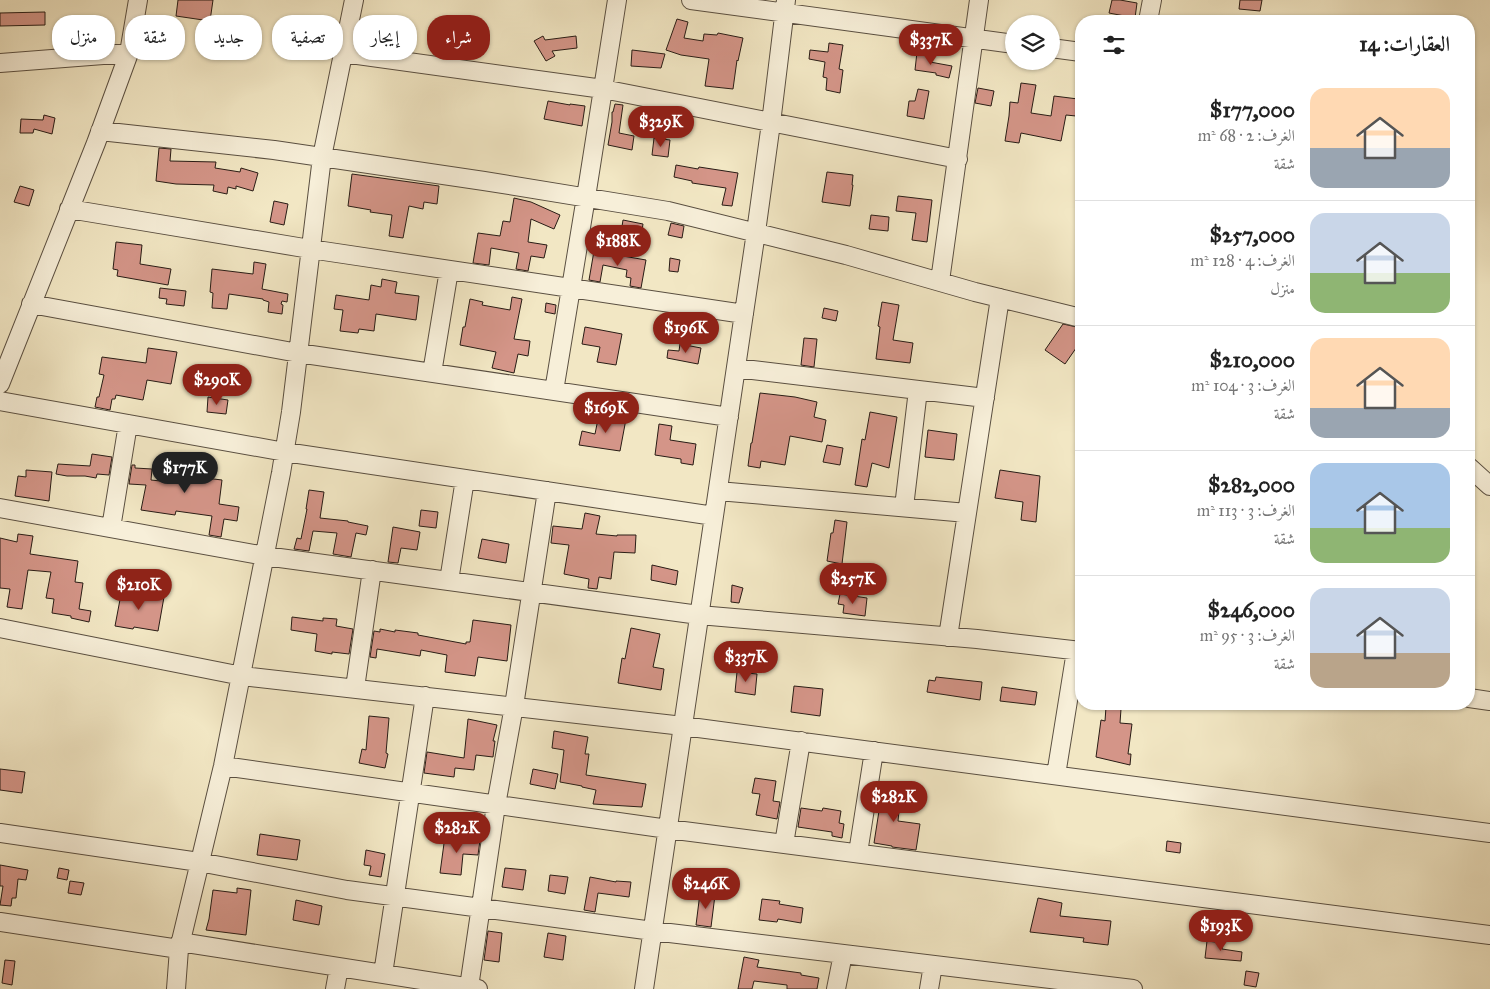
<!DOCTYPE html>
<html lang="ar">
<meta charset="utf-8">
<style>
:root{--surface:#fff;--page:#f6f6f6;--text:#222;--muted:#767676;--line:#e0e0e0;--accent:#8f2418}
body{margin:0;font-family:"IM FELL Great Primer",Amiri,serif;background:var(--page);color:var(--text);direction:rtl;height:100vh;display:flex;flex-direction:column;font-size:19px;white-space:nowrap}
*{box-sizing:border-box;margin:0}
p{font-size:16px;color:var(--muted)}
.icon{flex:none;width:28px;height:28px;fill:none;stroke:currentColor;stroke-width:2;stroke-linecap:round;stroke-linejoin:round}
.map{position:relative;flex:1;overflow:hidden;direction:ltr}
.sheet{position:absolute;left:1075px;top:15px;width:400px;height:695px;display:flex;flex-direction:column;background:var(--surface);border-radius:20px;box-shadow:0 1px 4px #0004;direction:rtl}
.sheet>*{flex:none}
.top-card{position:absolute;left:15px;top:15px;width:475px;height:45px;direction:rtl;display:flex;gap:10px}
.fabs{position:absolute;left:1005px;top:15px;display:grid;gap:10px}
.fabs a{display:grid;place-items:center;width:55px;height:55px;border-radius:50%;background:var(--surface);box-shadow:0 1px 4px #0004;font-size:25px}
.price{position:absolute;translate:-50% -42px;padding:0 11px;border-radius:18px;background:var(--accent);color:#fff;font-size:16px;line-height:32px;filter:drop-shadow(0 1px 2px #0008)}
.price::after{content:'';position:absolute;left:50%;top:30px;width:15px;height:11px;margin-left:-8px;background:inherit;clip-path:polygon(0 0,100% 0,50% 100%)}
.price.active{background:#222;color:#fff}
ul{padding:0;list-style:none}
li{display:flex;align-items:center;gap:15px;height:125px;padding:0 25px}
li+li{border-top:1px solid var(--line)}
li span{display:grid;place-items:center;flex:none;width:140px;height:100px;border-radius:15px;color:#555}
li>.icon{margin-inline-start:auto}
span .icon{width:60px;height:60px;fill:#fffc;stroke-width:1}
li b{font-size:21px}
h2{display:flex;justify-content:space-between;align-items:center;height:60px;padding:0 25px;font-size:21px}
.chip{padding:0 18px;border-radius:20px;background:var(--surface);box-shadow:0 1px 4px #0004;font-size:18px;line-height:45px}
.chip.active{background:var(--accent);color:#fff}
.map>svg:first-child{display:block}
.building{fill:#d49588;stroke:#281c15}
.lines{fill:none;stroke-linecap:round;stroke-linejoin:round}
.minor-casing{stroke:#5a4f41;stroke-width:20}
.minor{stroke:#f7efd9;stroke-width:18}
</style>
<div class="map">
<svg width="1490" height="989" viewBox="0 0 1490 989">
<rect width="100%" height="100%" fill="#f2e7c4"/>
<filter id="stains"><feTurbulence type="fractalNoise" baseFrequency=".004" numOctaves="4"/><feColorMatrix values="0 0 0 0 .2 0 0 0 0 .09 0 0 0 0 .02 0 0 0 .5 -.17"/></filter>
<radialGradient id="worn" r=".72"><stop offset=".6" stop-color="#630" stop-opacity="0"/><stop offset="1" stop-color="#630" stop-opacity=".3"/></radialGradient>
<path class="building" d="M178,0H213L210,21L176,16Z
M1112,0H1120L1137,3L1135,18L1109,13Z
M1240,0H1262L1260,11L1239,9Z
M45,12V25L0,26V13Z
M677,19L688,22L684,38L703,41L704,34L717,35L718,33L743,38L738,61L737,60L733,89L705,86L709,59L681,55L666,50Z
M543,36L545,40L576,36L577,48L552,51L555,56L546,61L534,41Z
M829,43L843,45L839,69L843,70L840,93L826,90L827,78L823,77L825,62L809,59L810,50L828,52Z
M632,50L665,54L661,68L631,66Z
M917,52L931,53L930,62L952,66L949,78L936,75V73L915,70Z
M1021,83L1036,85L1031,113L1051,116L1054,96L1078,99L1076,116L1066,115L1061,141L1021,133L1019,143L1005,141L1009,116L1010,102L1018,103Z
M978,88L994,91L991,106L975,103Z
M918,89L929,91L924,119L907,116L909,101H915Z
M548,101L570,105V104L585,106L582,126L544,119Z
M615,104L623,105L619,133L634,136L632,150L608,145L612,122V112H613Z
M44,115L55,118L52,134L34,129L33,133H20L21,119L43,120Z
M654,138L670,140L668,157L652,155Z
M159,148L171,149L170,161L216,162L215,168L240,172L241,168L258,173L253,191L236,186V189L228,187L227,194L213,191L214,185L176,184L156,181Z
M676,165L698,169L699,167L738,173L732,206L722,205L726,188L692,183V181L674,177Z
M827,172L853,175L852,185H853L850,206L822,202Z
M352,174L439,186L437,204L424,202L423,209L409,206L403,238L389,236L392,215L370,212L371,210L348,206Z
M20,186L34,190L29,206L14,202Z
M898,196L932,200L927,242L912,240L916,213L896,211Z
M514,198L531,202L560,215L554,229L531,219L528,242L547,245L544,258L531,256L528,271L516,269L519,253L491,248L489,265L473,263L478,233L500,236L503,221L510,222Z
M274,201L288,204L284,225L270,222Z
M871,215L889,217L888,231L869,229Z
M623,220L643,224L641,237L621,233Z
M671,223L684,226L682,238L668,235Z
M116,242L142,245L140,264L171,269L168,285L117,276L118,270L113,269Z
M594,251L646,260L641,288L630,286L631,278L626,277L627,270L603,265L600,282L589,280Z
M670,258L680,260L678,272L669,271Z
M254,262L266,264L262,289L288,294L287,302L282,301L281,304L283,305L282,314L268,312L269,302L263,300V299L229,294L227,309L212,308L213,293L210,292L212,269L253,274Z
M382,279L397,282L395,293L419,296L416,320L376,314L374,331L359,329L358,333L340,331L343,310L334,309L336,295L369,300L371,285L381,287Z
M160,288L186,291L184,306L166,304L167,299L159,298Z
M512,297L522,299L514,339L530,341L528,356L518,354L514,373L492,368L496,352L460,345L463,327H465L470,299L483,302L482,305L510,310Z
M882,302L899,305L893,340L913,343L910,363L876,359L880,327L878,326Z
M546,303L556,305L555,314L545,312Z
M824,308L838,311L836,321L822,318Z
M1063,324L1081,328V341L1065,364L1045,350Z
M585,327L622,334L616,365L597,362L600,347L582,344Z
M804,338L817,339L814,367L801,365Z
M680,344L701,348L698,364L667,358L668,350L679,351Z
M148,348L177,352L171,384L147,380L143,400L116,395L115,399H112L110,410L95,407L97,397H99L104,375L99,374L102,357L146,363Z
M760,393L795,397L817,402L814,417L826,420L822,442L790,436L785,465L761,461L760,468L748,466L751,443H752Z
M208,397L228,400L226,414L207,412Z
M870,412L897,417L889,468L872,463L867,487L855,485L862,439L865,440Z
M599,414L626,419L620,451L579,445L582,431L595,434Z
M659,424L672,426L670,440L696,444L693,465L681,463V459L655,455Z
M928,430L957,434L954,460L925,457Z
M827,445L843,448L840,465L823,462Z
M92,454L112,457L109,475L97,474L96,478L85,476H67L56,474L58,464L90,466Z
M173,454L192,457L189,476L222,480L219,504L239,507L237,521L224,519L221,537L209,535L212,516L176,511L175,515L141,510L146,485L129,484L132,465H135V468L152,469L151,480L170,482Z
M26,470L52,472L49,501L15,496L18,476L26,477Z
M1000,470L1040,476L1036,522L1021,520L1023,502L995,498Z
M309,490L324,492L320,518L348,521V522L368,526L366,535L356,533L351,557L333,554L337,533L313,531L309,551L294,549L297,538L301,539L307,509H306Z
M421,510L438,512L436,528L419,526Z
M585,513L600,516L596,534L617,536V535H636L635,553L614,552L611,579L599,577L597,589L588,588L589,579L564,574L569,545L551,543L553,526L582,529Z
M835,520L847,522L842,564L827,561L831,533H833Z
M393,527L420,532L417,550L401,548L398,563L388,562Z
M18,534L33,536L30,554L78,561L75,582L83,583L79,609L91,611L89,622L71,618V616L52,613L54,599L46,598L51,572L28,570L22,609L7,607L10,589L0,588V538L17,542Z
M482,539L509,544L506,563L478,558Z
M652,565L678,571L676,585L651,580Z
M732,585L743,588L739,603L731,602Z
M122,589L164,597L158,631L134,627L133,629L115,626Z
M840,594L867,598L865,616L843,613L844,605L838,604Z
M292,617L323,621V618L337,619L336,626L353,629L349,654L332,652V654L315,651L317,634L291,630Z
M473,620L511,625L507,661L478,657L475,676L445,672L447,655L421,650L420,656L377,649L376,658L370,657L374,631L380,632V629L395,632V630L418,633V635L466,644V642H470Z
M631,628L660,634L653,667L664,669L661,690L618,683L622,658L625,659Z
M737,672L757,674L755,695L735,692Z
M936,677L982,682L980,700L927,692L929,680L935,681Z
M794,686L823,689L820,716L791,712Z
M1002,687L1037,692L1035,705L1000,701Z
M1106,707L1121,709L1120,723L1132,724L1128,754H1131L1130,765L1096,757L1101,720L1105,721Z
M369,716L389,718L386,753L388,754L385,768L359,763L362,749L366,750Z
M468,719L497,725L493,741H495L493,757L476,755L474,770L455,768L454,777L424,773L427,752L464,758Z
M554,731L588,737L585,754H589L586,775L646,784L642,807L593,804L596,790L582,787V786L560,782L564,750L552,748Z
M0,769L25,772L22,793L0,790Z
M533,769L558,774L555,789L530,784Z
M755,778L776,781L773,801L780,802L777,819L756,815L760,794L752,793Z
M879,789L901,791L898,821L920,824L916,850L892,847V846L874,843L879,811L875,810Z
M801,808L822,811L823,808L841,811L839,823L844,824L842,838L832,836V832L798,827Z
M260,834L300,840L297,860L257,855Z
M445,836L480,840L478,855L463,854L461,875L440,873Z
M1167,841L1181,843L1180,853L1166,851Z
M366,850L385,854L381,877L369,875L371,866L364,865Z
M0,865L28,870L26,880L18,879L16,898H12L11,906L0,905L3,886H0Z
M59,868L69,870L67,880L57,878Z
M505,868L526,870L523,890L502,887Z
M550,875L568,877L565,894L548,891Z
M590,877L616,882V881L631,882L629,897L598,893L595,912L584,910Z
M70,881L84,883L81,895L68,893Z
M237,888L251,890L246,935L206,930L209,919L213,890L237,893Z
M700,893L715,895L711,927L696,925Z
M1038,898L1062,903L1060,916L1111,921L1108,945L1083,942L1084,938L1030,932Z
M762,899L780,901L779,904L803,908L801,923L778,919L777,922L759,920Z
M296,900L322,906L319,925L293,920Z
M488,931L502,933L499,962L484,960Z
M548,933L566,936L563,960L544,957Z
M1207,941L1223,943L1222,949L1242,952L1241,961L1205,958Z
M744,957L759,960L757,967L801,973V975L819,978L817,989H787V985L754,981L752,989H738Z
M5,960L15,961L12,985L2,983Z
M1246,971L1259,973L1256,987L1244,985Z"/>
<g class="lines">
<defs>
<path id="minor" d="M691,0L1014,44
M1148,21L1152,0
M1051,48L1081,52
M343,53L603,89L958,159
M0,63L129,53
M100,131L274,150L484,181L668,211L846,255L975,292L1081,318
M69,209L310,249L744,314
M940,281L979,0
M31,304L298,353L729,417
M736,368L985,398
M432,373L449,270
M0,384L96,143L129,53L138,0
M554,391L586,197L617,0
M0,401L285,452L714,516
M1469,467L1490,486
M718,491L967,513
M904,507L918,390
M0,508L265,556L699,615L977,639L1081,651
M111,528L128,424
M449,581L465,479
M0,628L242,676L683,726L1490,833
M948,637L1000,298
M355,688L372,570
M1469,698L1490,701
M223,766L668,829L1490,935
M1056,775L1076,651
M0,833L199,862L347,890L653,931L1133,989
M784,844L801,741
M858,853L874,751
M0,922L179,949L176,989
M180,942L478,989
M179,949L223,766L281,473L291,412L322,157L354,0
M383,974L425,696
M469,987L496,805L514,706L547,491
M335,989L339,967
M644,989L756,232L771,123L786,0
M836,989L843,954
M929,989L933,965"/>
</defs>
<use href="#minor" class="minor-casing"/>
<use href="#minor" class="minor"/>
</g>
<rect width="100%" height="100%" filter="url(#stains)"/>
<rect width="100%" height="100%" fill="url(#worn)"/>
</svg>
<div class="fabs">
<a><svg class="icon" aria-label="layers" viewBox="0 0 24 24"><path d="M12 4l9 5-9 5-9-5zM3 14l9 5 9-5"/></svg></a>
</div>
<b class="price" style="left:931px;top:66px">$337K</b>
<b class="price" style="left:661px;top:148px">$329K</b>
<b class="price" style="left:618px;top:267px">$188K</b>
<b class="price" style="left:686px;top:354px">$196K</b>
<b class="price" style="left:217px;top:406px">$290K</b>
<b class="price" style="left:606px;top:434px">$169K</b>
<b class="price active" style="left:185px;top:494px">$177K</b>
<b class="price" style="left:853px;top:605px">$257K</b>
<b class="price" style="left:139px;top:611px">$210K</b>
<b class="price" style="left:746px;top:683px">$337K</b>
<b class="price" style="left:894px;top:823px">$282K</b>
<b class="price" style="left:457px;top:854px">$282K</b>
<b class="price" style="left:706px;top:910px">$246K</b>
<b class="price" style="left:1221px;top:952px">$193K</b>
<div class="top-card">
<a class="chip active">شراء</a>
<a class="chip">إيجار</a>
<a class="chip">تصفية</a>
<a class="chip">جديد</a>
<a class="chip">شقة</a>
<a class="chip">منزل</a>
</div>
<section class="sheet">
<h2>العقارات: 14<svg class="icon" aria-label="filters" viewBox="0 0 24 24"><path d="M4 7h16M4 17h16"/><circle cx="9" cy="7" r="2"/><circle cx="15" cy="17" r="2"/></svg></h2>
<ul>
<li><span style="background:linear-gradient(#ffd9b3 60%,#9aa5b1 0)"><svg class="icon" aria-label="home" viewBox="0 0 24 24"><path d="M3 11l9-7 9 7M6 9v11h12V9"/></svg></span><div><b>$177,000</b><p>الغرف: 2 · 68 m²</p><p>شقة</p></div></li>
<li><span style="background:linear-gradient(#c9d6e8 60%,#8fb573 0)"><svg class="icon" aria-label="home" viewBox="0 0 24 24"><path d="M3 11l9-7 9 7M6 9v11h12V9"/></svg></span><div><b>$257,000</b><p>الغرف: 4 · 128 m²</p><p>منزل</p></div></li>
<li><span style="background:linear-gradient(#ffd9b3 70%,#9aa5b1 0)"><svg class="icon" aria-label="home" viewBox="0 0 24 24"><path d="M3 11l9-7 9 7M6 9v11h12V9"/></svg></span><div><b>$210,000</b><p>الغرف: 3 · 104 m²</p><p>شقة</p></div></li>
<li><span style="background:linear-gradient(#a9c7e8 65%,#8fb573 0)"><svg class="icon" aria-label="home" viewBox="0 0 24 24"><path d="M3 11l9-7 9 7M6 9v11h12V9"/></svg></span><div><b>$282,000</b><p>الغرف: 3 · 113 m²</p><p>شقة</p></div></li>
<li><span style="background:linear-gradient(#c9d6e8 65%,#b9a48a 0)"><svg class="icon" aria-label="home" viewBox="0 0 24 24"><path d="M3 11l9-7 9 7M6 9v11h12V9"/></svg></span><div><b>$246,000</b><p>الغرف: 3 · 95 m²</p><p>شقة</p></div></li>
</ul>
</section>
</div>
